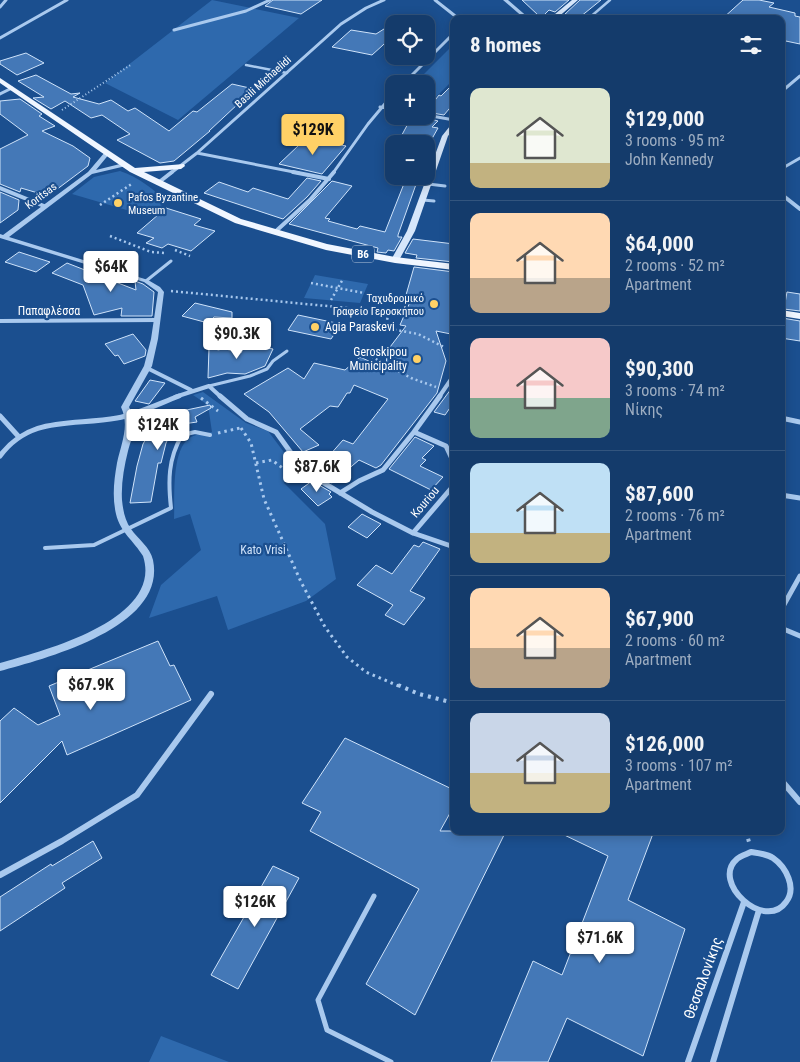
<!DOCTYPE html>
<meta charset="utf-8">
<style>
:root{--surface:#143b6b;--page:#214673;--text:#f1f3f6;--muted:#9dadc1;--line:#33557e;--accent:#ffd166}
body{margin:0;font-family:"Roboto Condensed",sans-serif;background:var(--page);color:var(--text);height:100vh;display:flex;flex-direction:column;font-size:19px;white-space:nowrap}
*{box-sizing:border-box;margin:0}
p{font-size:16px;color:var(--muted)}
.icon{flex:none;width:28px;height:28px;fill:none;stroke:currentColor;stroke-width:2;stroke-linecap:round;stroke-linejoin:round}
.map{position:relative;flex:1;overflow:hidden}
.details{position:absolute;left:450px;top:15px;width:335px;height:820px;display:flex;flex-direction:column;background:var(--surface);border-radius:10px;box-shadow:0 2px 12px #0003,0 0 0 1px var(--line)}
.details>*{flex:none}
.buttons{position:absolute;left:385px;top:15px;display:grid;gap:10px}
.buttons a{display:grid;place-items:center;width:50px;height:50px;border-radius:10px;background:var(--surface);box-shadow:0 2px 12px #0003,0 0 0 1px var(--line);font-size:25px}
.price{position:absolute;translate:-50% -42px;padding:0 11px;border-radius:5px;background:#fff;color:#222;font-size:16px;line-height:32px;filter:drop-shadow(0 1px 2px #0008)}
.price::after{content:'';position:absolute;left:50%;top:30px;width:15px;height:11px;margin-left:-8px;background:inherit;clip-path:polygon(0 0,100% 0,50% 100%)}
.price.on{background:var(--accent);color:#111}
ul{padding:0;list-style:none}
li{display:flex;align-items:center;gap:15px;height:125px;padding:0 20px}
li+li{border-top:1px solid var(--line)}
li span{display:grid;place-items:center;flex:none;width:140px;height:100px;border-radius:10px;color:#555}
li>.icon{margin-inline-start:auto}
span .icon{width:60px;height:60px;fill:#fffc;stroke-width:1}
li b{font-size:21px}
h2{display:flex;justify-content:space-between;align-items:center;height:60px;padding:0 20px;font-size:21px}
.map>svg:first-child{display:block}
.green{fill:#2e69ad}
.building{fill:#4478b7;stroke:#cfe3fa}
.lines{fill:none;stroke-linecap:round;stroke-linejoin:round}
.path-far3{stroke:#a9c9ee;stroke-width:2;stroke-dasharray:1 2.5;stroke-linecap:butt}
.path-far2{stroke:#a9c9ee;stroke-width:2.5;stroke-dasharray:2 3;stroke-linecap:butt}
.path-far1{stroke:#a9c9ee;stroke-width:3;stroke-dasharray:2.5 4;stroke-linecap:butt}
.path{stroke:#a9c9ee;stroke-width:4;stroke-dasharray:3 5;stroke-linecap:butt}
.service-far3{stroke:#a9c9ee;stroke-width:2.5}
.service-far2{stroke:#a9c9ee;stroke-width:3}
.service-far1{stroke:#a9c9ee;stroke-width:4}
.service{stroke:#a9c9ee;stroke-width:5}
.pedestrian{stroke:#a9c9ee;stroke-width:3}
.minor-far3{stroke:#a9c9ee;stroke-width:3}
.minor-far2{stroke:#a9c9ee;stroke-width:4}
.minor-far1{stroke:#a9c9ee;stroke-width:5}
.minor{stroke:#a9c9ee;stroke-width:6}
.tertiary{fill:#a9c9ee;fill-rule:evenodd}
.secondary{fill:#d6e6fa;fill-rule:evenodd}
.primary{fill:#f0f6ff;fill-rule:evenodd}
.poi-dot{fill:#ffd166;stroke:#1b4f8f;stroke-width:2}
.labels{text-anchor:middle;dominant-baseline:central;stroke-width:4.5;stroke-linejoin:round;paint-order:stroke}
.far-street-label{font-size:11px;fill:#fff;stroke:#1b4f8f}
.far-poi-label{font-size:11px;fill:#fff;stroke:#1b4f8f;text-anchor:start}
.shield{fill:#1b4f8f;stroke:#bbcadd;stroke-width:1}
.shield-label{font-size:11px;font-weight:bold;fill:#fff}
.street-label{font-size:12px;fill:#fff;stroke:#1b4f8f}
.poi-label{font-size:12px;fill:#fff;stroke:#1b4f8f;text-anchor:start}
.park-label{font-size:12px;fill:#cfe3fa;stroke:#1b4f8f}
.near-street-label{font-size:15px;fill:#fff;stroke:#1b4f8f}
</style>
<div class="map">
<svg width="800" height="1062" viewBox="0 0 800 1062">
<rect width="100%" height="100%" fill="#1b4f8f"/>
<path class="green" d="M212,0L299,18L178,120L105,83Z
M454,44V79L426,107V84H414Z
M120,171C138,177 154,189 166,202L147,216L72,194L94,177Z
M315,275L368,284L360,303L304,298Z
M203,392L246,423L268,431L292,463L284,483L325,524L336,579L306,601L228,630L217,596L149,618L161,585L201,550L190,514L174,519C175,498 171,452 189,438C195,434 205,434 212,432L208,405L193,395Z
M161,1036L229,1062H149Z"/>
<path class="building" d="M273,0H322L301,14L265,6Z
M522,0H569L555,12L549,10L544,15H538Z
M580,0H601L580,17L565,14Z
M743,0H759L774,3L769,7L795,13V16L800,17V44L781,40V19H722Z
M403,17L407,22L394,24V35L372,55L332,47L351,30L376,34Z
M26,53L44,63L17,75L0,64V61Z
M36,75L71,94L80,93L73,97L99,104L111,100L128,111L135,108L169,131L193,111L197,112L232,84L254,89L209,131H210L174,161L160,163L117,140L130,134L102,115L91,118L65,101L51,109L33,98L44,97L18,81Z
M454,83V103L444,115L426,112L439,95L441,96Z
M20,99L42,114L39,116L55,126L42,131L73,146L90,158L88,166L48,196L21,188L20,192L0,184V149L28,135L0,114V101Z
M420,116L438,121L432,127L438,128L429,144H397L411,118L416,119Z
M309,139L346,146L322,174L279,164L299,145H303Z
M407,176H419L398,235V237H402L394,251L388,250L386,253L377,252L378,248L289,224L332,181L352,186L325,218L330,219L328,221L357,229L360,226L385,232Z
M307,178L321,181L307,197L283,219L204,193L219,182L248,192L253,188L288,199Z
M0,192L19,200L18,210L0,223Z
M166,208L201,219L194,225L215,231L191,251L168,244L162,248L146,243L154,238L137,233Z
M413,239L454,244V262L416,258L417,255L405,253Z
M19,252L50,262L36,272L5,262Z
M67,263L136,290L135,281L143,284L154,292L152,316H121L122,308L94,315L83,285L52,273Z
M414,267L454,272V325L451,334L436,331L446,361L437,393L381,465L376,468L359,460L332,483L320,476L329,469L321,465L343,440L353,444L388,399L354,385L350,393H347L338,407L330,406L300,429L319,445L303,452L269,412L244,394L288,368L304,379L314,363L345,370L360,357L386,369L387,351L406,326L400,325L410,302H404Z
M787,292L800,294V311L784,309Z
M195,303L232,312V318L214,317L208,323L182,316Z
M298,315L341,324L331,339L288,330Z
M782,318L800,321V341L781,338Z
M133,334L146,350L145,356L124,364L118,355L115,356L105,344Z
M245,344L273,349L265,366L245,374L227,373L208,378L209,348L219,350L222,348L241,353Z
M150,380L165,383L149,404L135,401Z
M454,385V402L445,415L434,412Z
M210,405L211,408L195,417L197,422L183,424L173,429L166,443L161,463H158L151,502L130,503L137,466L143,444L152,428L149,418Z
M415,437L434,446L422,458L426,460L420,466L443,477L431,490L389,469Z
M312,481L331,492L329,494L332,497L318,506L301,489Z
M362,514L381,524L367,538L348,527Z
M423,542L440,549L410,591L425,598L404,625L385,615L393,605L357,585L376,565L392,574L414,545L419,547Z
M158,641L170,666L174,665L191,700L67,755L62,741L0,803V721L14,708L38,725L60,715L49,686Z
M345,738L454,790V806L440,831H506L415,1015L366,984L419,889L310,831L321,812L302,803Z
M556,831H654L628,900L685,929L643,1056L567,1018L548,1062H491L533,961L562,975L608,856Z
M93,841L102,858L62,883L65,888L0,931V897L51,864L52,866Z
M273,866L299,878L238,989L211,975Z"/>
<g class="lines">
<path class="path-far3" d="M62,110L132,64"/>
<path class="path-far2" d="M100,205L133,183
M110,236L151,252L164,253
M175,250L190,256
M311,283L364,293
M171,291L389,312L385,328L418,334L444,347
M331,300L343,279
M367,354L411,378L436,387"/>
<path class="path-far1" d="M201,398L218,411
M241,428L251,443L264,499L301,582L325,627L347,657L366,672L401,687
M218,433L240,428
M256,463L272,460L293,476"/>
<path class="path" d="M398,685L419,694L454,703
M746,831L749,842"/>
<path class="service-far3" d="M588,19L610,0
M246,65L287,73"/>
<path class="service-far2" d="M428,184L445,186
M423,200L434,201
M146,281L171,261"/>
<path class="service-far1" d="M45,548L94,545L171,508C168,481 168,459 182,435L195,432L210,435"/>
<path class="service" d="M374,896L318,1000L327,1030L391,1062"/>
<path class="pedestrian" d="M209,386L250,376L267,369L273,361L287,351"/>
<path class="minor-far3" d="M435,0L459,19
M0,7L6,0
M174,30L246,11L270,0
M0,38L67,0
M403,84L454,33
M781,92L800,76
M0,94L12,88
M380,107L394,109
M426,115L454,120
M197,153L299,173
M781,169L800,158
M171,173L197,153L341,24L366,8L384,0
M333,173L368,124L394,93"/>
<path class="minor-far2" d="M293,172L329,179
M158,183L172,172
M0,188L44,206
M781,194L800,209
M275,232L310,200L334,172
M0,321L158,320
M454,346L451,350L454,354
M147,368L191,390
M175,397L209,386L221,397
M439,397L454,375"/>
<path class="minor-far1" d="M220,396L247,419L276,432L304,471L372,512L413,533L454,547
M0,416L19,437
M781,418L800,422
M414,432L446,446L454,463
M0,456C30,415 73,426 117,418C138,414 158,404 179,396
M340,493L359,481L383,470L414,432L440,396
M781,495L800,498
M413,533L454,485
M781,610L800,576
M781,628L800,636"/>
<path class="minor" d="M781,780L800,802
M751,852C758,853 767,854 773,858C786,867 797,888 786,902C765,932 710,882 737,859C740,856 747,854 751,852Z
M0,875L62,841L137,795L211,694
M688,1062L744,902
M713,1062L759,910"/>
<path class="tertiary" d="M503,0H508L530,19H525Z
M107,151L110,153L96,170L124,163L126,164V166L92,174L9,237L148,280L160,287L164,292L158,339L152,366L129,407C132,413 134,418 134,425C134,434 130,443 128,451C124,467 121,484 122,500C123,510 125,521 131,529C138,539 150,547 153,560C167,627 47,658 0,671V663C43,651 164,620 143,556C134,541 120,532 116,514C112,497 114,480 117,463C121,444 130,426 121,407L144,366L151,339L158,292L144,282L0,238V234L3,235L88,172L105,152Z"/>
<path class="secondary" d="M572,0H578L556,19H549Z
M454,121V128L448,136L415,231L398,262H392L391,260L407,231L442,136Z"/>
<path class="primary" d="M0,78L135,168L184,164L185,166L181,169L144,172L241,219L327,244L395,257L454,264V270L395,263L326,250L235,223L130,172L0,83Z
M781,310L800,313V319L781,316Z"/>
</g>
<g class="poi-dot">
<circle cx="118" cy="203" r="5"/>
<circle cx="434" cy="304" r="5"/>
<circle cx="315" cy="327" r="5"/>
<circle cx="417" cy="359" r="5"/>
</g>
<g class="labels">
<g class="far-street-label">
<text transform="translate(263 82) rotate(-42)">Basili Michaelidi</text>
<text transform="translate(41 196) rotate(-37)">Koritsas</text>
</g>
<g class="far-poi-label">
<text x="128" y="197">Pafos Byzantine<tspan x="128" dy="13">Museum</tspan></text>
<text x="424" y="298" text-anchor="end">Ταχυδρομικό<tspan x="424" dy="13">Γραφείο Γεροσκήπου</tspan></text>
</g>
<rect class="shield" x="352" y="245.5" width="22" height="17" rx="4"/>
<g class="shield-label">
<text x="363" y="254">B6</text>
</g>
<g class="street-label">
<text x="49" y="311">Παπαφλέσσα</text>
<text transform="translate(425 502) rotate(-50)">Kouriou</text>
</g>
<g class="poi-label">
<text x="325" y="327">Agia Paraskevi</text>
<text x="407" y="352" text-anchor="end">Geroskipou<tspan x="407" dy="14">Municipality</tspan></text>
</g>
<g class="park-label">
<text x="263" y="550">Kato Vrisi</text>
</g>
<g class="near-street-label">
<text transform="translate(703 978) rotate(-70)">Θεσσαλονίκης</text>
</g>
</g>
</svg>
<div class="buttons">
<a><svg class="icon" aria-label="locate" viewBox="0 0 24 24"><circle cx="12" cy="12" r="6"/><path d="M12 2v4M12 18v4M2 12h4M18 12h4"/></svg></a>
<a>+</a>
<a>−</a>
</div>
<b class="price on" style="left:313px;top:156px">$129K</b>
<b class="price" style="left:111px;top:293px">$64K</b>
<b class="price" style="left:237px;top:360px">$90.3K</b>
<b class="price" style="left:158px;top:451px">$124K</b>
<b class="price" style="left:317px;top:493px">$87.6K</b>
<b class="price" style="left:91px;top:711px">$67.9K</b>
<b class="price" style="left:255px;top:928px">$126K</b>
<b class="price" style="left:600px;top:964px">$71.6K</b>
<section class="details">
<h2>8 homes<svg class="icon" aria-label="filters" viewBox="0 0 24 24"><path d="M4 7h16M4 17h16"/><circle cx="9" cy="7" r="2"/><circle cx="15" cy="17" r="2"/></svg></h2>
<ul>
<li><span style="background:linear-gradient(#dfe7d0 75%,#c2b280 0)"><svg class="icon" aria-label="home" viewBox="0 0 24 24"><path d="M3 11l9-7 9 7M6 9v11h12V9"/></svg></span><div><b>$129,000</b><p>3 rooms · 95 m²</p><p>John Kennedy</p></div></li>
<li><span style="background:linear-gradient(#ffd9b3 65%,#b9a48a 0)"><svg class="icon" aria-label="home" viewBox="0 0 24 24"><path d="M3 11l9-7 9 7M6 9v11h12V9"/></svg></span><div><b>$64,000</b><p>2 rooms · 52 m²</p><p>Apartment</p></div></li>
<li><span style="background:linear-gradient(#f6c9c9 60%,#7fa58c 0)"><svg class="icon" aria-label="home" viewBox="0 0 24 24"><path d="M3 11l9-7 9 7M6 9v11h12V9"/></svg></span><div><b>$90,300</b><p>3 rooms · 74 m²</p><p>Νίκης</p></div></li>
<li><span style="background:linear-gradient(#bfe0f5 70%,#c2b280 0)"><svg class="icon" aria-label="home" viewBox="0 0 24 24"><path d="M3 11l9-7 9 7M6 9v11h12V9"/></svg></span><div><b>$87,600</b><p>2 rooms · 76 m²</p><p>Apartment</p></div></li>
<li><span style="background:linear-gradient(#ffd9b3 60%,#b9a48a 0)"><svg class="icon" aria-label="home" viewBox="0 0 24 24"><path d="M3 11l9-7 9 7M6 9v11h12V9"/></svg></span><div><b>$67,900</b><p>2 rooms · 60 m²</p><p>Apartment</p></div></li>
<li><span style="background:linear-gradient(#c9d6e8 60%,#c2b280 0)"><svg class="icon" aria-label="home" viewBox="0 0 24 24"><path d="M3 11l9-7 9 7M6 9v11h12V9"/></svg></span><div><b>$126,000</b><p>3 rooms · 107 m²</p><p>Apartment</p></div></li>
</ul>
</section>
</div>
